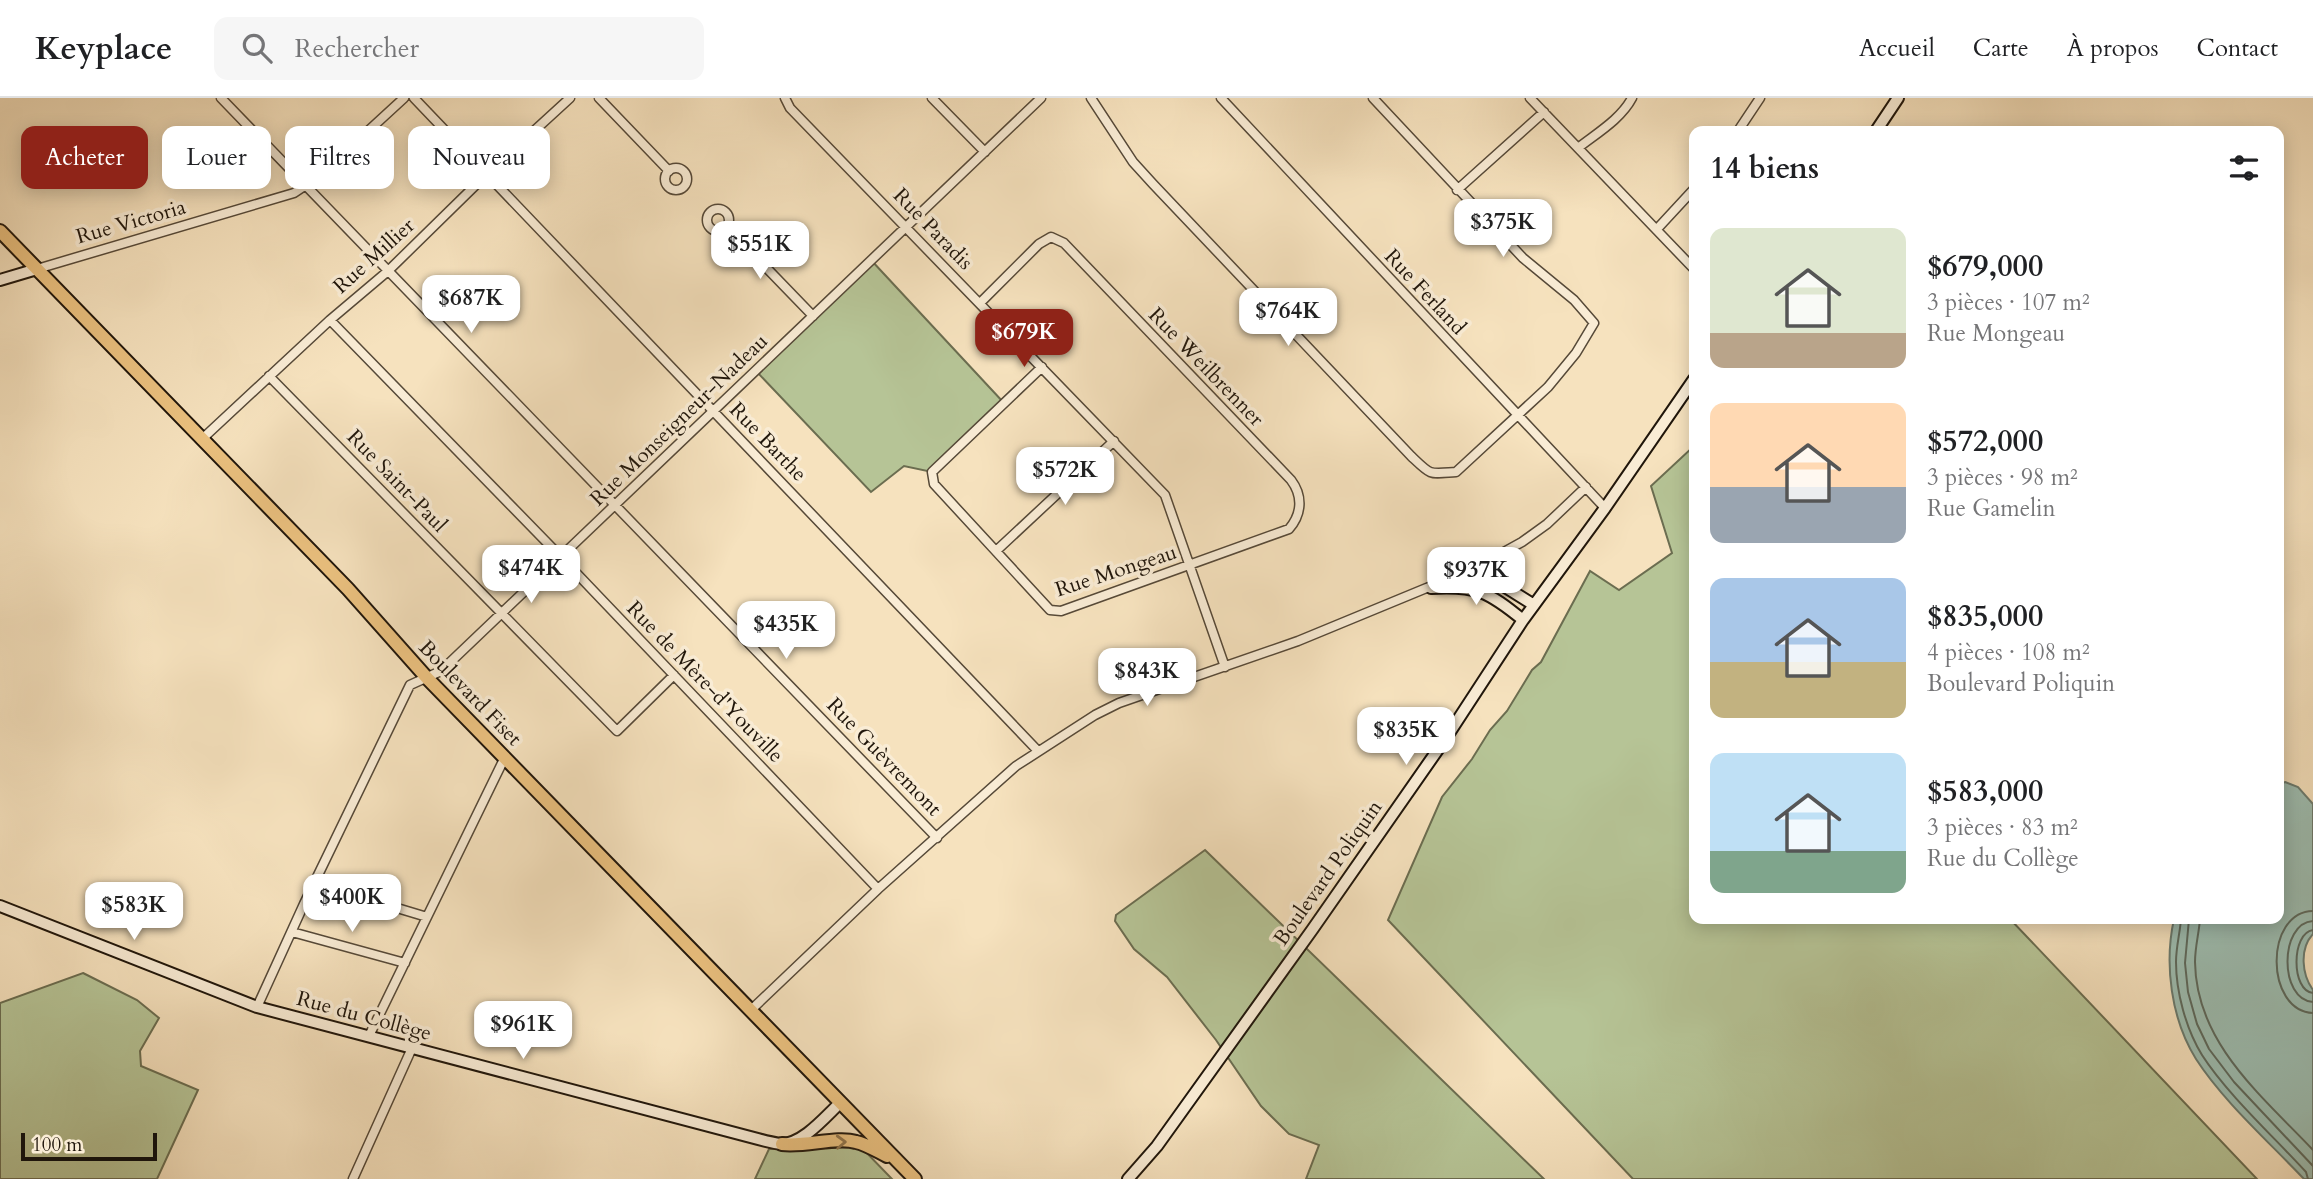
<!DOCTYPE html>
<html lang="fr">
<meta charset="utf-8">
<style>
:root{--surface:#fff;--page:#f6f6f6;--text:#202124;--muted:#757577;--line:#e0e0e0;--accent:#8f2418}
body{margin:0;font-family:Cardo,serif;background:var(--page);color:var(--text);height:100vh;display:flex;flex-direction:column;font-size:26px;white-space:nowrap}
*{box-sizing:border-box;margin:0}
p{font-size:23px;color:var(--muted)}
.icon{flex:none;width:38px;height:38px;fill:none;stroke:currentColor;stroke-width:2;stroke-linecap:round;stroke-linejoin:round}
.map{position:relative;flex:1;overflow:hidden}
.panel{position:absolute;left:1689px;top:28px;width:595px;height:798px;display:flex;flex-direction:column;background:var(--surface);border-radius:14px;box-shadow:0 4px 18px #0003}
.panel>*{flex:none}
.hud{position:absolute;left:21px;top:28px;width:665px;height:63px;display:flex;gap:14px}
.scale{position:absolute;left:21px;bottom:18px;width:136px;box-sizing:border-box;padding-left:7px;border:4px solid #20160b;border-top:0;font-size:19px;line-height:24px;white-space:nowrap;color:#20160b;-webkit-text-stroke:5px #f9ecd5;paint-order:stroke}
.price{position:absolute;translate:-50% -60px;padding:0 16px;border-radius:14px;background:#fff;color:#222;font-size:23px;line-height:46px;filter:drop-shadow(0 2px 4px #0008)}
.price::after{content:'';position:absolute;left:50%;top:42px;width:21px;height:16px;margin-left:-10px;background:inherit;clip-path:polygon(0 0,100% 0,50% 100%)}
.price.current{background:var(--accent);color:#fff}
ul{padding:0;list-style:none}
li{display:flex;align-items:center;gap:21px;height:175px;padding:0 21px}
li span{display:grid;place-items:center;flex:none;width:196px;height:140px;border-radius:14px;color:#555}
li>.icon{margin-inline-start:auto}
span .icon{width:84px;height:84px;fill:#fffc;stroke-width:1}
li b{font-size:30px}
h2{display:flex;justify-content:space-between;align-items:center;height:84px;padding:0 21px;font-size:30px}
.chip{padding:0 24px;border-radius:14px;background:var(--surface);box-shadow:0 4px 18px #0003;font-size:24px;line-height:63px}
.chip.current{background:var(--accent);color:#fff}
header{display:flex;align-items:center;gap:42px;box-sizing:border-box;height:98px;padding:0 35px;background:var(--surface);border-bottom:2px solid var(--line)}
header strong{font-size:33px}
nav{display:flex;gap:38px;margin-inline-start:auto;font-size:24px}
.search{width:490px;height:63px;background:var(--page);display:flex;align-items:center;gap:18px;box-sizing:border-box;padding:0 24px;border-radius:14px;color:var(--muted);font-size:26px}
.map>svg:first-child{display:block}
.green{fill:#b6c496;stroke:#6b6d50;stroke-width:2}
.water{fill:#9dbeb2;stroke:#6b7b6f;stroke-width:2}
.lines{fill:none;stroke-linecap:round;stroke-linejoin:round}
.shore{stroke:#5e6a5e;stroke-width:2}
.street-casing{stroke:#564938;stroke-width:11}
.secondary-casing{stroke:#20160b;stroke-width:14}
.primary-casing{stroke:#20160b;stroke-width:16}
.street{stroke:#f9ecd5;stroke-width:8}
.secondary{stroke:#f9ecd5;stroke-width:10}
.primary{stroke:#ebc17f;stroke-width:12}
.oneway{stroke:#90744b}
.labels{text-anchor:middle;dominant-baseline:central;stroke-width:7;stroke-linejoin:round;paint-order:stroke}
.street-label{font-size:21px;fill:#20160b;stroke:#f9ecd5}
</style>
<header>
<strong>Keyplace</strong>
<div class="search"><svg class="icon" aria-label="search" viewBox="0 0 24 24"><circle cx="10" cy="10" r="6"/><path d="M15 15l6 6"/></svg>Rechercher</div>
<nav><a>Accueil</a><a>Carte</a><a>À propos</a><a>Contact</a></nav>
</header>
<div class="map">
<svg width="2313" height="1081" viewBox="0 0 2313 1081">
<rect width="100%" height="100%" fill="#f6e2be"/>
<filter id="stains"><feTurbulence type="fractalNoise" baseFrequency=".00286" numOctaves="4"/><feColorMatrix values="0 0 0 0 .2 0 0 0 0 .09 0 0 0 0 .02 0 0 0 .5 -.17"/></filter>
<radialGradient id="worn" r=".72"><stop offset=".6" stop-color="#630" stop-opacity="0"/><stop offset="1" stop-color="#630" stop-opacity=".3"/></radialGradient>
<path class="green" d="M871,162L1004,305L932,374L904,368L871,394L756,273Z
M1694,348V821H2010L2257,1081H1633L1388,822L1442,699L1472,661L1490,632L1507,613L1532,572L1541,564L1590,473L1619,492L1672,455L1651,388Z
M1205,752L1544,1081H1306L1319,1047L1289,1036L1261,1008L1216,942L1167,879L1134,851L1115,823L1116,817Z
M83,875L137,902L159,920L140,953L141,968L198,992L157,1081H0V905Z
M860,1048L892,1081H755L769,1051Z"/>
<path class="water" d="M2285,684L2298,689L2313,706V836C2299,851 2302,877 2313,892V1081H2304C2269,1044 2223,1003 2196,961C2171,921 2164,866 2174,821H2278V687Z"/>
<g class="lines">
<path class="shore" d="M2313,813C2264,814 2265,913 2313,915
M2181,821C2180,835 2176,849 2176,864C2176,894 2186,931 2202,957C2227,996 2274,1039 2306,1074L2308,1081
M2189,821L2185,865L2188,894L2197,926L2209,951L2234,984L2313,1068
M2200,821C2199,835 2195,849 2195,864C2196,945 2262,998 2313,1052
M2313,823C2279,825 2279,902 2313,904
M2313,832C2291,835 2291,893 2313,895"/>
<defs>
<path id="street" d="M221,0L937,740
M414,0L1038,653
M599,0L669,73
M785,0L790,10L1165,397L1225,569
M932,0L985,54
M1091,0L1133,64L1153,86L1411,358C1432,378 1428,376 1456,374L1548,289L1576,255L1594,225L1574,202L1523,160L1373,0
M1221,0L1605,410
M1530,0L1694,171
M1738,33L1760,0
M1578,50C1597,35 1621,21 1632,0
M665 81a11 11 0 1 1 22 0a11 11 0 1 1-22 0Z
M1457,92L1544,14
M707 122a11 11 0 1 1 22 0a11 11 0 1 1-22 0Z
M727,129L813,218
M1657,131L1694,91
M37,171L294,95L318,79L404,0
M980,205L1039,146L1051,139L1064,145L1291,382C1303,398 1302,416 1289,431L1061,513L1050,512L934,386L932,374L1042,269
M330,222L561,459L878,791
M269,278L617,633L674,577
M201,342L330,222L388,173L487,76L570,0
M996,453L1114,343
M314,785L427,819
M292,834L405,865
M257,909L304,806L410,587L441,573L1041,0
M751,912L878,791L1016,668L1095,617L1119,605L1298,543L1475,470L1522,444L1547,426L1586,389
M369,938L505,659
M353,1081L412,950"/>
<path id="secondary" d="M1876,33L1898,0
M0,182L37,171
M1475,470L1534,507
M1431,490C1476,487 1489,494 1523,522
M0,808L257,909L758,1041C765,1043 773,1045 781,1046C803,1046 825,1019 840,1005
M1128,1081L1157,1048L1312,832L1446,640L1523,522L1605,410L1694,281"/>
<path id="primary" d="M0,133L348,491L427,580L915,1081
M782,1046C806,1049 837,1038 856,1044C866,1046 877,1053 887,1058"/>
</defs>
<use href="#street" class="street-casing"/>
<use href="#secondary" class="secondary-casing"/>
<use href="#primary" class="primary-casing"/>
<use href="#street" class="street"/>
<use href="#secondary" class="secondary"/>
<use href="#primary" class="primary"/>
</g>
<defs><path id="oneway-chevron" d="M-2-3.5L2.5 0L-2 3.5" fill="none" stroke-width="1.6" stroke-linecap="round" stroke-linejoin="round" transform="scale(1.75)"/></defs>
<use class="oneway" href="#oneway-chevron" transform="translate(841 1044) rotate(-2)"/>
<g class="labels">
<g class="street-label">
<text transform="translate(131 124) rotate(-16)">Rue Victoria</text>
<text transform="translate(933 131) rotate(46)">Rue Paradis</text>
<text transform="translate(374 158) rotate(-42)">Rue Millier</text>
<text transform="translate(1425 194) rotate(47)">Rue Ferland</text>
<text transform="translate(1206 269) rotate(46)">Rue Weilbrenner</text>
<text transform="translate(679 322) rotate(-44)">Rue Monseigneur-Nadeau</text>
<text transform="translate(768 344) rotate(46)">Rue Barthe</text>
<text transform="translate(397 383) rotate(46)">Rue Saint-Paul</text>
<text transform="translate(1116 473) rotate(-18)">Rue Mongeau</text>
<text transform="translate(705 584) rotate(46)">Rue de Mère-d'Youville</text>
<text transform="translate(470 595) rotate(46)">Boulevard Fiset</text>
<text transform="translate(884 659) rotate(46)">Rue Guèvremont</text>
<text transform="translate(1328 775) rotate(-55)">Boulevard Poliquin</text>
<text transform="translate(364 918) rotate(15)">Rue du Collège</text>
</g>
</g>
<rect width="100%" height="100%" filter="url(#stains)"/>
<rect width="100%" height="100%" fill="url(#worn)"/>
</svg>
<div class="scale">100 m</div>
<b class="price" style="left:1503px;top:161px">$375K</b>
<b class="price" style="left:760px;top:183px">$551K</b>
<b class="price" style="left:471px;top:237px">$687K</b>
<b class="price" style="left:1288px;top:250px">$764K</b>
<b class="price current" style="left:1024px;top:271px">$679K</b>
<b class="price" style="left:1065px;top:409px">$572K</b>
<b class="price" style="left:531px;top:507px">$474K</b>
<b class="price" style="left:1476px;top:509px">$937K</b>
<b class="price" style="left:786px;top:563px">$435K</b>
<b class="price" style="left:1147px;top:610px">$843K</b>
<b class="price" style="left:1406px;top:669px">$835K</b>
<b class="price" style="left:352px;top:836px">$400K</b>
<b class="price" style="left:134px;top:844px">$583K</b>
<b class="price" style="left:523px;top:963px">$961K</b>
<div class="hud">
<a class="chip current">Acheter</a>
<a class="chip">Louer</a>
<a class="chip">Filtres</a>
<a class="chip">Nouveau</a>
</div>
<section class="panel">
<h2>14 biens<svg class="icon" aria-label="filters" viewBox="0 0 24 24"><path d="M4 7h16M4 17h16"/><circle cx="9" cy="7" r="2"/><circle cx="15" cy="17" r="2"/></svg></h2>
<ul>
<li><span style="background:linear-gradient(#dfe7d0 75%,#b9a48a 0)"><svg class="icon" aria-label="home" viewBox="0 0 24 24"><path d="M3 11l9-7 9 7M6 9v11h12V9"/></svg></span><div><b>$679,000</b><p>3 pièces · 107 m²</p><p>Rue Mongeau</p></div></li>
<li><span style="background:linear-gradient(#ffd9b3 60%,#9aa5b1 0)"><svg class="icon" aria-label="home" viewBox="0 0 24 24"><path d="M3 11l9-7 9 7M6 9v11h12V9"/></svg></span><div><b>$572,000</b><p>3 pièces · 98 m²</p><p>Rue Gamelin</p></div></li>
<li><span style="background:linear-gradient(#a9c7e8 60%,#c2b280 0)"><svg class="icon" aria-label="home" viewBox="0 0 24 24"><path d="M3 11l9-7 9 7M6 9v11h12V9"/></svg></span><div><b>$835,000</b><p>4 pièces · 108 m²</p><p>Boulevard Poliquin</p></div></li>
<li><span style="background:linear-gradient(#bfe0f5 70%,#7fa58c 0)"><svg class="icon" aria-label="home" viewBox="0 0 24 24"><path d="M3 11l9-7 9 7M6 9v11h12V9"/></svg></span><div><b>$583,000</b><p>3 pièces · 83 m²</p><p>Rue du Collège</p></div></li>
</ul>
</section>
</div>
